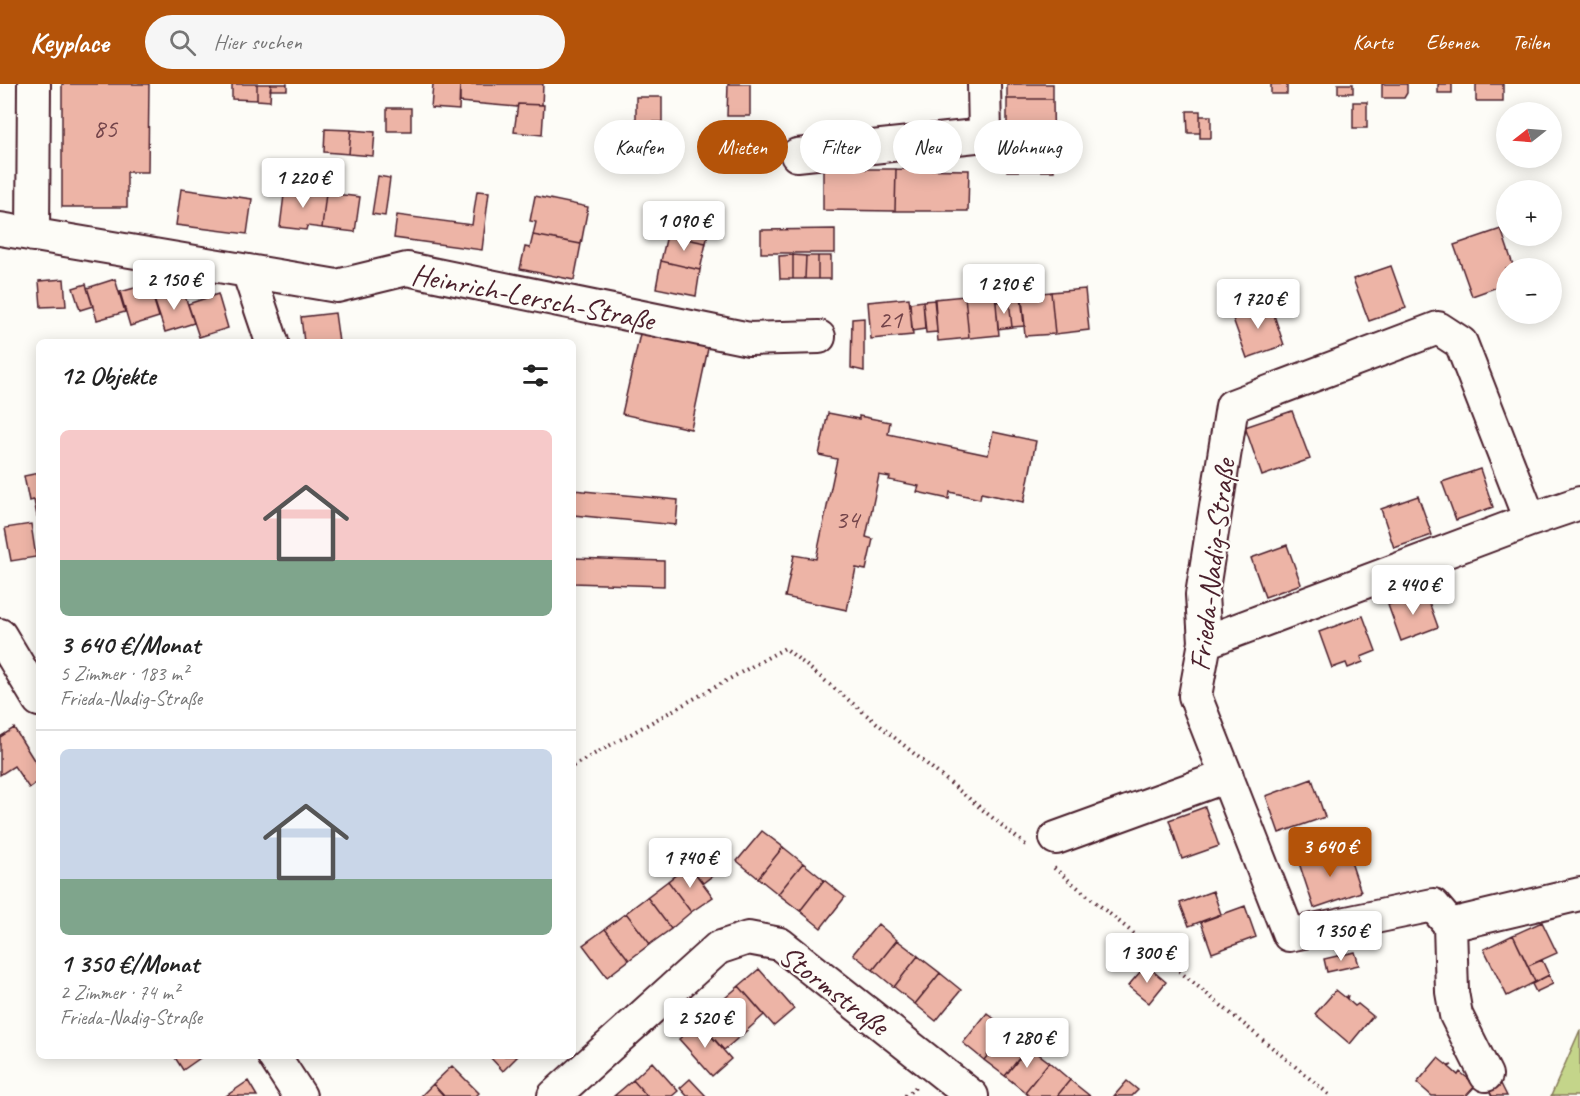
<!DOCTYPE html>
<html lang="de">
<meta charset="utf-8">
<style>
:root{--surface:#fff;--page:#f6f6f6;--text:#222;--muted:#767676;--line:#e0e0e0;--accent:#b45309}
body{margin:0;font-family:Caveat,sans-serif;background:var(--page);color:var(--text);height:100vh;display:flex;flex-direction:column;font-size:22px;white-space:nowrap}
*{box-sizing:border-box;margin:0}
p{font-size:20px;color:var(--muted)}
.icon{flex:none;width:33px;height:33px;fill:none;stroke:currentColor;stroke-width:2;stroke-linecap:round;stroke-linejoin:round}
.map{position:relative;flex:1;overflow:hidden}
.side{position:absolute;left:36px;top:255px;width:540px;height:720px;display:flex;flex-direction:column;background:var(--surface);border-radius:9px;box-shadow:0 3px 15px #0003}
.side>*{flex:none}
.banner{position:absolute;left:594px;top:36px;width:570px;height:54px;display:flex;gap:12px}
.needle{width:39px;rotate:253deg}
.controls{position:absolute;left:1496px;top:18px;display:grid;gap:12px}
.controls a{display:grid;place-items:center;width:66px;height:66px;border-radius:50%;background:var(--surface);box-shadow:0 3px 15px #0003;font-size:30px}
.price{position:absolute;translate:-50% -51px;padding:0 14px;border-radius:6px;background:#fff;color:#222;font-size:20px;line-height:39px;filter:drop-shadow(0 2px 3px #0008)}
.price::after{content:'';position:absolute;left:50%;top:36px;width:18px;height:14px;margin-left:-9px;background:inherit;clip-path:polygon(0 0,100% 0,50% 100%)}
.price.on{background:var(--accent);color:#fff}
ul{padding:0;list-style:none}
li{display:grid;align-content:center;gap:12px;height:318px;padding:0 24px}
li+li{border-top:2px solid var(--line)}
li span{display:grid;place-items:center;height:186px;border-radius:9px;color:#555}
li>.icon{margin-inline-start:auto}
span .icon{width:108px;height:108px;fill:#fffc;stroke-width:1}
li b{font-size:26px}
h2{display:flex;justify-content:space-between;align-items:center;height:72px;padding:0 24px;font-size:26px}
.tag{padding:0 21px;border-radius:27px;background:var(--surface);box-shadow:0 3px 15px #0003;font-size:21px;line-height:54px}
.tag.on{background:var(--accent);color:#fff}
header{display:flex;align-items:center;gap:36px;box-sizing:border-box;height:84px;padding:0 30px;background:var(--accent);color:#fff}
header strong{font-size:28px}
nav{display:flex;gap:33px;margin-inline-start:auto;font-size:21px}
.search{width:420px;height:54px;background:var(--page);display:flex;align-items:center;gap:15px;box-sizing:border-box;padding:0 21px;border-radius:33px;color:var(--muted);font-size:22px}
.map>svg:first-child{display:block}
.green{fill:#c4d58a;stroke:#877a5a;stroke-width:1.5}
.building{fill:#edb4a6;stroke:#4a1f2b;stroke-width:1.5}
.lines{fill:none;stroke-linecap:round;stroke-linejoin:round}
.minor-casing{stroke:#4a1f2b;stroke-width:36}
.path{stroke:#4a1f2b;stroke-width:4;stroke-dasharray:1.5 4.5;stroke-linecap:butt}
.minor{stroke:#fdfcf7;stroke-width:32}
.labels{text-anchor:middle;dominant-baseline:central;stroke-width:4.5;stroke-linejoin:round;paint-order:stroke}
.number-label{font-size:27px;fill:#73444a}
.street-label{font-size:30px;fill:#4a1f2b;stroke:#fdfcf7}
</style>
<header>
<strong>Keyplace</strong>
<div class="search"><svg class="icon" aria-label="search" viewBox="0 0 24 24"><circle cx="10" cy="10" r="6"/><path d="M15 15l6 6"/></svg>Hier suchen</div>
<nav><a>Karte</a><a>Ebenen</a><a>Teilen</a></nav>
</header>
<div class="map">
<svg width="1580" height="1012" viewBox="0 0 1580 1012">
<rect width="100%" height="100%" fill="#fdfcf7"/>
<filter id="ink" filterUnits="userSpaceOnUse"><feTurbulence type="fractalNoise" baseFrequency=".0167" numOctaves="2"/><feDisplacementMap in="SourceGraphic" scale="12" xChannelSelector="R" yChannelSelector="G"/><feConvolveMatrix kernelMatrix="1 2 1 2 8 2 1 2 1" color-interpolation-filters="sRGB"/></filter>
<g filter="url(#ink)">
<path class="green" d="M1580,946V1012H1551Z"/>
<path class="building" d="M62,0H149L148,88H127V123H62Z
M232,0H257V16L232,15Z
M257,0H271L270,17L257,16Z
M271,0H287V6H270Z
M433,0H460L459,26L431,24Z
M460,0H543L542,21L518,20L517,23L460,18Z
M728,0H750V32H727Z
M1007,0H1053V15H1007Z
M1271,0H1287V10H1271Z
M1338,0H1353V9H1338Z
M1382,0H1407V9L1404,14H1382Z
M1438,0H1452V9H1438Z
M1476,0H1503V17H1476Z
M636,13H662V38H636Z
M1007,15H1053L1054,87H1007Z
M1353,18H1367V44H1353Z
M518,20L544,21L542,51L514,48Z
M387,24H411V47H387Z
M1187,27H1200V49H1188Z
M1200,32H1211V54H1200Z
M325,45L351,46L349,70L324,68Z
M351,46L375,48L373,72L349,70Z
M823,85H896L895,127L823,126Z
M896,85L969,86L968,127H895Z
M378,92L390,94L385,132L372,130Z
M285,103L326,109L322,144L307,142L306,146L280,143Z
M181,105L252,115L247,150L176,141Z
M477,107L489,108L482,166L394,154L397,131L472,141Z
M326,109L360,113L355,148L322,144Z
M535,112L588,123L581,160L533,151L536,138L530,137Z
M672,125L712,133L706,159L667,151Z
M835,145V169H761V146Z
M1501,145L1514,184H1506V200L1472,212L1454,161Z
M533,151L581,160L574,196L520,185L525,163L530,164Z
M667,151L706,159L700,186L661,177Z
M793,171V195H780L779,172Z
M793,171L806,172L805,195H793Z
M806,172H818V195H805Z
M818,172H831V195H818Z
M661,177L700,186L696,212L656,204Z
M1391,182L1406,224L1369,237L1353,195Z
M64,195L66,222L41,223L39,197Z
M115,195L125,228L97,236L87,204Z
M86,200L93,222L80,226L73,204Z
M149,200L159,233L130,242L120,208Z
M1085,205L1089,246L1055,250L1051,208Z
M183,206L194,239L165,248L154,215Z
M1051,208L1055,250L1025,252L1021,211Z
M995,209L999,251L969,254L965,212Z
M218,210L228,244L199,253L188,220Z
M965,212L969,254L938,257L934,215Z
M909,214L913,251L871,255L868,218Z
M1022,215L1025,242L1012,243L1009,216Z
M935,216L937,248L926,249L923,217Z
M1009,216L1012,243L998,245L996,218Z
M923,217L925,245L912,247L910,219Z
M1270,219L1284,261L1247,274L1232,232Z
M335,229L339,258H304L301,233Z
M864,234V287L851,284L852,235Z
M642,241L710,255L691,345L622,330Z
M1292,327L1310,375L1262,392L1245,343Z
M828,329L859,335V332L890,338L888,350L988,371L993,348L1036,357L1024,418L981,409L980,415L950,408L949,415L917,408L919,402L889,396L890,393L879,391L866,453L873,455L866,486L856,484L847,526L785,513L794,471L816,475L837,375L819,371Z
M1480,385L1493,423L1456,436L1442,398Z
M39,389V431L37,432L34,416L29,417L24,392Z
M573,406L678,416L676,441L573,431Z
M1418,412L1432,451L1394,464L1381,425Z
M31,440L36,473L11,477L5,444Z
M1287,461L1301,500L1265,513L1251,474Z
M573,474L664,477V502L573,499Z
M1425,507L1438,543L1401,557L1388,521Z
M1363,532L1376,567L1361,573L1363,578L1348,584L1346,579L1332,584L1319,548Z
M14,644L39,684V697L29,704L14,682L0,691V653Z
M1312,695L1325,733L1279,749L1266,712Z
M1205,723L1219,762L1182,775L1169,736Z
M762,747L783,763L758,794L737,777Z
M696,761L716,789L703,799L682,772Z
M783,763L803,779L778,810L758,794Z
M1346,763L1361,808L1314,824L1299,779Z
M803,779L824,796L800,827L778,810Z
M689,781L713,813L691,828L668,797Z
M824,796L845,813L821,844L800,827Z
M668,797L691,828L671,845L647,813Z
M1213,807L1221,830L1189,842L1180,819Z
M647,813L671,845L650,860L626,829Z
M1245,822L1256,853L1212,869L1201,838Z
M626,829L650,860L629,876L605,845Z
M1542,838L1557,869L1528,882L1513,851Z
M878,840L897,856L873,886L853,870Z
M605,845L629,876L607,893L583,861Z
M1513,851L1535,898L1507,912L1484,865Z
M897,856L918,872L894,903L873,886Z
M1355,868L1359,881L1327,888L1324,875Z
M918,872L940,889L915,920L894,903Z
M1542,876L1549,891L1535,898L1528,882Z
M1146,881L1166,898L1149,919L1128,902Z
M759,885L794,925L774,942L739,902Z
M940,889L961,906L936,937L915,920Z
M1549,891L1553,900L1536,908L1532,900Z
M739,902L764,931L744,949L718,920Z
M1336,906L1346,914L1348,911L1347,915L1355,922L1358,920L1373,932L1350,960L1315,930Z
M718,920L744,949L724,966L699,938Z
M987,929L1008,946L984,976L963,959Z
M699,938L731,975L712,992L679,955Z
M1008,946L1029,962L1005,992L984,976Z
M1029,963L1049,978L1025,1008L1005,992Z
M174,972H203L183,986Z
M489,972H518L503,987Z
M1438,974L1448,982L1452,981L1449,983L1458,991L1460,988L1476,1001L1466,1012H1432L1417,999Z
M652,978L678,1007L672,1012H647L633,996Z
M1049,978L1070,996L1057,1012H1029L1025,1008Z
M452,982L479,1009L476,1012H444L433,1000Z
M690,995L706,1012H687L680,1004Z
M633,996L647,1012H614Z
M1070,996L1090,1012H1057Z
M248,997L257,1012H226Z
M1127,997L1138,1006L1132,1012H1114Z
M433,1000L444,1012H421Z
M1501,1000L1507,1012H1492L1489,1006Z"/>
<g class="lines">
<defs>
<path id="minor" d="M797,71L985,51L984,0
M0,145L337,202L407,185L749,255L819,253
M33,151L34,0
M248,187L272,258
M0,551L39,616
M1205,558L1530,436L1580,419
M1056,754L1227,692
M1450,841L1433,821L1289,851L1195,612L1205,558L1202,511L1232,322L1438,244L1461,259L1530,436
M1450,841L1452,908L1456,931L1486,991
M1450,841L1580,810
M274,972L300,1012
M554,1012L718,864L748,854L780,860L972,1012"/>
</defs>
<use href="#minor" class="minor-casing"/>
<path class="path" d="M573,682L785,564L1027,762
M1054,784L1331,1012
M905,1012L916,1003"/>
<use href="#minor" class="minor"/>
</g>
</g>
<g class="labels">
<g class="number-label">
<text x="105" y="44">85</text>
<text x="890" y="235">21</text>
<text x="847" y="435">34</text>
</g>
<g class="street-label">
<text transform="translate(533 213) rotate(11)">Heinrich-Lersch-Straße</text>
<text transform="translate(1212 481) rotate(-83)">Frieda-Nadig-Straße</text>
<text transform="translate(834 906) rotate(37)">Stormstraße</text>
</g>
</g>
</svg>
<div class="controls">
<a><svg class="needle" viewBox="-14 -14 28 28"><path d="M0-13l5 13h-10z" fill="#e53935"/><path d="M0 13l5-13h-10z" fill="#767676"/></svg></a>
<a>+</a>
<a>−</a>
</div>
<b class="price" style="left:303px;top:125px">1 220 €</b>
<b class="price" style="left:684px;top:168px">1 090 €</b>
<b class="price" style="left:174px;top:227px">2 150 €</b>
<b class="price" style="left:1004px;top:231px">1 290 €</b>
<b class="price" style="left:1258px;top:246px">1 720 €</b>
<b class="price" style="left:1413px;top:532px">2 440 €</b>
<b class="price on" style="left:1330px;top:794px">3 640 €</b>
<b class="price" style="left:690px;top:805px">1 740 €</b>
<b class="price" style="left:1341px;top:878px">1 350 €</b>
<b class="price" style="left:1147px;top:900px">1 300 €</b>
<b class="price" style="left:705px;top:965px">2 520 €</b>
<b class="price" style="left:1027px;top:985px">1 280 €</b>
<div class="banner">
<a class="tag">Kaufen</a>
<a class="tag on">Mieten</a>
<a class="tag">Filter</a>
<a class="tag">Neu</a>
<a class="tag">Wohnung</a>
</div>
<section class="side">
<h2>12 Objekte<svg class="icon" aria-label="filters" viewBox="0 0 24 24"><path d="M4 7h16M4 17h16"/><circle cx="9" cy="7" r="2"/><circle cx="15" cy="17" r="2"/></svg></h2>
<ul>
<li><span style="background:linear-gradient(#f6c9c9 70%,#7fa58c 0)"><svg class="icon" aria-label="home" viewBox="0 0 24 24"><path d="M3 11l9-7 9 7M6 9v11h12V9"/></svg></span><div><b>3 640 €/Monat</b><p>5 Zimmer · 183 m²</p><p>Frieda-Nadig-Straße</p></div></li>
<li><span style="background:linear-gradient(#c9d6e8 70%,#7fa58c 0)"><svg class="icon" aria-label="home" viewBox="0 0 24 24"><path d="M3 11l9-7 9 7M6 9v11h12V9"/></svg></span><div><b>1 350 €/Monat</b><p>2 Zimmer · 74 m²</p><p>Frieda-Nadig-Straße</p></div></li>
</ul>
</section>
</div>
